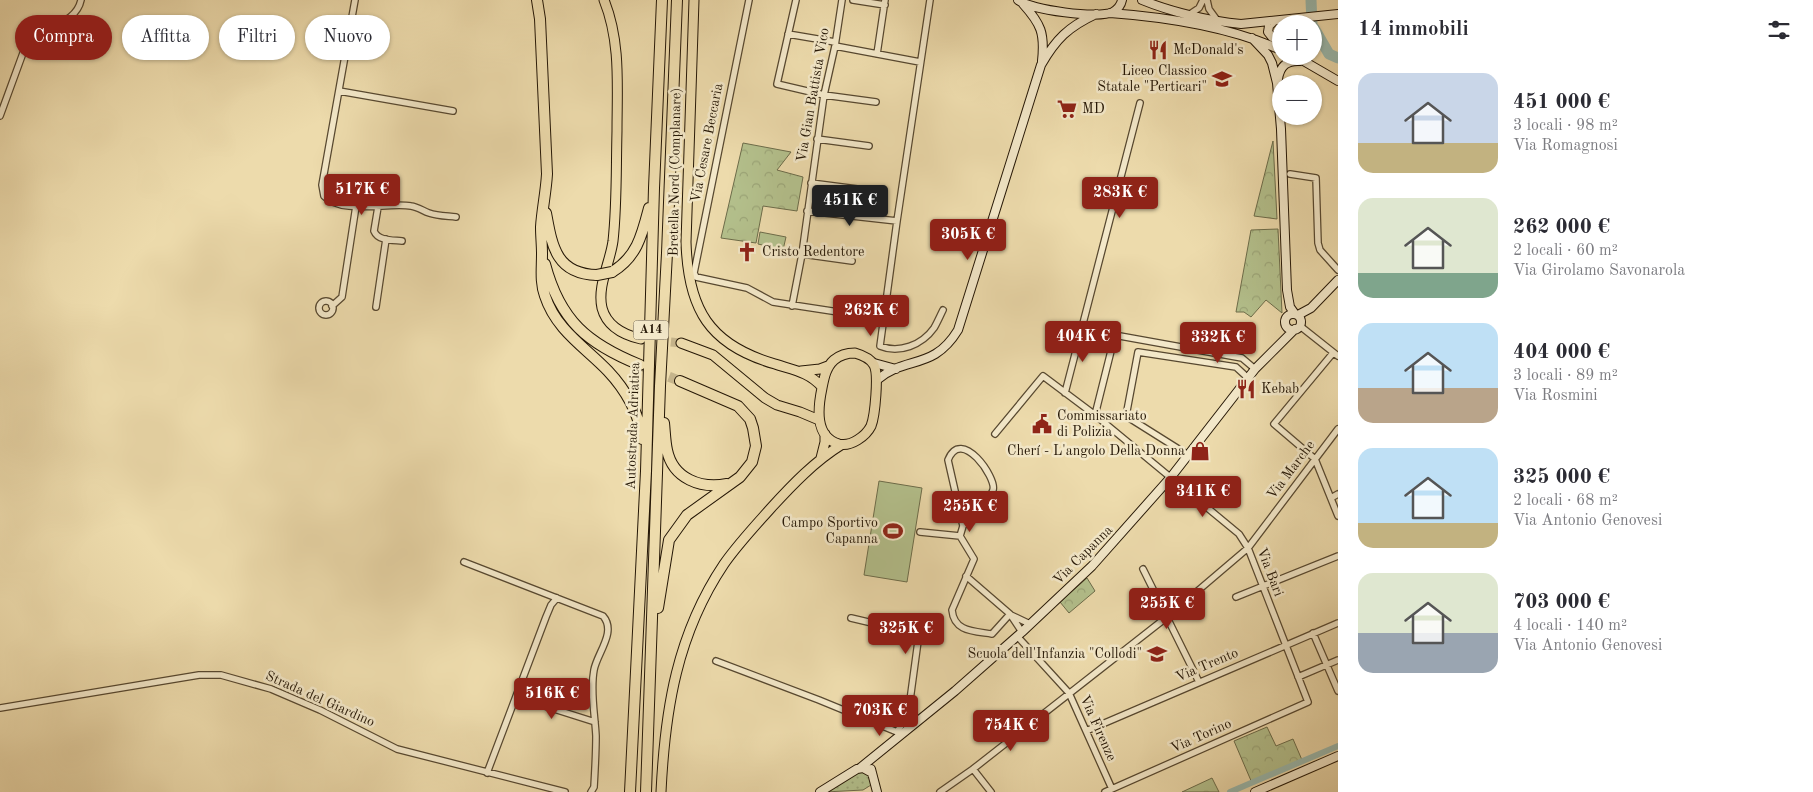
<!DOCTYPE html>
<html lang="it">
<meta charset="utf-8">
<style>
:root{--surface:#fff;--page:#f7f7f7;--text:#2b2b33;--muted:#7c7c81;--accent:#8f2418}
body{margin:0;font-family:"Old Standard TT",serif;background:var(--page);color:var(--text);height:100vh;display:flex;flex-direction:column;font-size:19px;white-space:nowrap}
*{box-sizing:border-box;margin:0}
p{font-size:16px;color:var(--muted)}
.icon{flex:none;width:28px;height:28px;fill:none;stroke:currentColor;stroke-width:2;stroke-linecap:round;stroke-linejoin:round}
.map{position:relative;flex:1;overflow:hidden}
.sheet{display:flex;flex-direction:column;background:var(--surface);width:475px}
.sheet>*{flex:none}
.banner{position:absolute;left:15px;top:15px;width:475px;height:45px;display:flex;gap:10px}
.tools{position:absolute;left:1272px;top:15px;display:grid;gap:10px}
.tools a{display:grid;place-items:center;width:50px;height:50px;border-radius:50%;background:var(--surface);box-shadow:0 1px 4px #0004;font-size:25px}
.price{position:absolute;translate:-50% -42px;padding:0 11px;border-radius:5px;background:var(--accent);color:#fff;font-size:16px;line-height:32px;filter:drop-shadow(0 1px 2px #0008)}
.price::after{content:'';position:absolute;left:50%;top:30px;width:15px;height:11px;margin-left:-8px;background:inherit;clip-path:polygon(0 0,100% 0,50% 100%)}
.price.on{background:#222;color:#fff}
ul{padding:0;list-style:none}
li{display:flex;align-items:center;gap:15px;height:125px;padding:0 20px}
li span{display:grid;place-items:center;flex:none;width:140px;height:100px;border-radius:15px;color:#555}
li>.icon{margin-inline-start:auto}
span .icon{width:60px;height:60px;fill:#fffc;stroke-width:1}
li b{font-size:21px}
h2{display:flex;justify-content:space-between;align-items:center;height:60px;padding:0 20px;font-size:21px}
.chip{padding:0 18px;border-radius:22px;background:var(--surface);box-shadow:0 1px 4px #0004;font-size:18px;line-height:45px}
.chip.on{background:var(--accent);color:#fff}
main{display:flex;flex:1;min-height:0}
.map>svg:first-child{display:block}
.grass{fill:url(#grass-dots);stroke:#6c6c4a}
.park{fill:url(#park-crowns);stroke:#6c6c4a}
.pitch{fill:#b4c18d;stroke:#6c6c4a}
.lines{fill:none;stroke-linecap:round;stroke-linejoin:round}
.canal{stroke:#9abaaf;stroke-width:6}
.river{stroke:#9abaaf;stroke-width:11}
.primary-tunnel{stroke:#c5b48b;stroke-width:9;stroke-dasharray:9 4.5;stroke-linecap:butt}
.highway-tunnel{stroke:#c5b48b;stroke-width:10;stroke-dasharray:10 5;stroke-linecap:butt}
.street-casing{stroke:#574830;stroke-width:8}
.secondary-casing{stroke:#251706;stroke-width:10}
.primary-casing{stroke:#251706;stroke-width:11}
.highway-casing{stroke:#251706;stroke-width:12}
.street{stroke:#f3e8c9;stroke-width:5.5}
.secondary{stroke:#f3e8c9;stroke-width:8}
.primary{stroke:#eddbac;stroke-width:9}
.highway{stroke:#eddbac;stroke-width:10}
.highway-bridge-casing{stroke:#251706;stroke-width:12;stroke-linecap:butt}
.highway-bridge{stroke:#eddbac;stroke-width:10}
.labels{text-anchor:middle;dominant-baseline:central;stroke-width:5;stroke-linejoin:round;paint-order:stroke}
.shield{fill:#f3e8c9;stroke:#635640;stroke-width:1}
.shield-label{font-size:12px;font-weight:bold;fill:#251706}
.poi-label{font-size:14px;fill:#251706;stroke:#f3e8c9;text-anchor:start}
.street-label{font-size:14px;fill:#251706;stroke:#f3e8c9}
</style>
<main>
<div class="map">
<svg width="1338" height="792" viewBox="0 0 1338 792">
<defs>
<pattern id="grass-dots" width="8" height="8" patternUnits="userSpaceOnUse" patternTransform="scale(1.25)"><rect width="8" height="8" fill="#b4c18d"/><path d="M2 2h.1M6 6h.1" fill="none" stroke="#9ba578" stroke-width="1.8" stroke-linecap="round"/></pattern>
<pattern id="park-crowns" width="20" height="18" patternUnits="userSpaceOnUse" patternTransform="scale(1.25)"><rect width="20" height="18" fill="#b4c18d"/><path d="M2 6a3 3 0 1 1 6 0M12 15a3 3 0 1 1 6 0" fill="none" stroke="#9ba578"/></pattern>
</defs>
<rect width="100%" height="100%" fill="#eddbac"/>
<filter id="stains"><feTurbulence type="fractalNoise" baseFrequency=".004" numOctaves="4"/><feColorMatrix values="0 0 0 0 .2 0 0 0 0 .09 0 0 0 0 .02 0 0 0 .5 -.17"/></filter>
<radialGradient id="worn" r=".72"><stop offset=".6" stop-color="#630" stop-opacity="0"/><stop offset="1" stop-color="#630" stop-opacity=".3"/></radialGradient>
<path class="grass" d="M861,771L870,775L871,785L863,790L825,792Z"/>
<path class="park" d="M1273,141L1277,219L1254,216Z
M743,143L791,152L777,170L803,177L797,211L763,206L756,243L721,238Z
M1278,229L1282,313L1266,300L1251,317L1244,312H1236L1251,230Z
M1087,578L1095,591L1069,613L1060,602Z
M1267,727L1276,746L1293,739L1302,760L1252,783L1234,741Z
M1212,778L1219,792H1182Z"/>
<path class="pitch" d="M760,232L786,237L783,250L758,244Z
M879,481L922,488L907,582L864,575Z"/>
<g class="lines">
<path class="canal" d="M1230,792L1338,746"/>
<path class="river" d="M1311,0L1312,24
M1314,28L1329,54L1338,58"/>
<path class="primary-tunnel" d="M644,339L681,343"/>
<path class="highway-tunnel" d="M641,366L680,381"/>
<defs>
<path id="street" d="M355,0L322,185L324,196C342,215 388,202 411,206C418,207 423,211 429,213C437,216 448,216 456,217
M749,0L694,273L696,277L747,288L773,302L884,319
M796,0L777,84L824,95L876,102
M853,0L885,5
M930,0L897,221L880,346C899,354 922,345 934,328C937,323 940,316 943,310
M1207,0L1209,9L1217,20
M1190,14L1199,8L1203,0
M788,34L835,42
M835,46L920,62
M877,54L885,0
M339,91L453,111
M0,116L23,53C28,46 32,40 39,35C54,25 77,20 81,0
M817,139L869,146
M1290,174L1316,178L1318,243L1320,250L1338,270
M811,183L865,190
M378,207L374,231C378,241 392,240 402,241
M807,211L897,221
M802,254L852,261
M319 308a7 7 0 1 1 14 0a7 7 0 1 1-14 0Z
M332,306L342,297L356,206
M792,306L802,254L824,95L835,46L842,0
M376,307L386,239
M1300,326L1338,356
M1081,329L1242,358L1255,369
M1333,353L1274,424L1315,459L1338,516
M1065,393L1140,103
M1095,415L1115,335
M995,434L1043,376L1095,415L1239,534L1248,548L1308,702L1105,792
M1188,455L1126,416L1138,352L1236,367L1248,378
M1331,498L1338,494
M920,532L960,536L974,559L952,610C954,632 974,631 992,634L1010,614
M960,536L963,526L948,460C961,426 997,478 993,490C990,500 971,517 963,526
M464,562L603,616C617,632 597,653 594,670C590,691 595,715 596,736C596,753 595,770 594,787L591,792
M1143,569L1199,682
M966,576L1010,614L1022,632
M1236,597L1338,556
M1011,615L1030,624
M851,618L919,634L908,715L897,732
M1313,633L1338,691
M1017,636L1069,693L1112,789
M716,661L819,700L902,734
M1298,677L1338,660
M516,697L595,722
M0,708L199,675H221L271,689L320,710L397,749L565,792
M1086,731L1338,623
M973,769L991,792
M487,773L546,617L551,605L557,598
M940,792L973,769L1167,617L1248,548L1338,429"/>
<path id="secondary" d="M1018,0C1031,10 1098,19 1113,12C1118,9 1121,5 1122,0
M1142,0C1171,12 1210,21 1241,24L1338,14
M1023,4C1041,24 1045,33 1042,61
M1110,13C1165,17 1230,27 1281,50
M1274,21L1269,26L1268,32L1272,37L1281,42
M1252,38L1268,55L1272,63L1277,83L1281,129L1287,290L1290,307L1295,314
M1295,56L1338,81
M1278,79C1280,66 1287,60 1300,61
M1285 322a8 8 0 1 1 16 0a8 8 0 1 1-16 0Z
M1298,315L1311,308L1338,280
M874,363L896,369
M877,380C906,355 933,371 958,330L1041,65C1056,39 1068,27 1096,14
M860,768L955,691L1022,632L1092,566L1171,477L1255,369L1295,329
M871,769L877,792
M820,792L857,769L863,768L872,773
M1255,792L1338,756"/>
<path id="primary" d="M604,0C621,42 617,87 617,131C616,168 617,205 613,241C610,263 597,286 602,308C607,327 624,335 641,339
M694,0L686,242C688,309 709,345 775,364C793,370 809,372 822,387
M681,343L713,355L765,398L777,405L800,412L819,420
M855,353C862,355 870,358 874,365C879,374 875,416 871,426C866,436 851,447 839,444C814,437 818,407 822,388C824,378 826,367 834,360C840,355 847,353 855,353Z
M801,371L820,369L828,366
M821,458L825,442V434
M661,792C665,709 677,634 724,564C738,544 755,526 771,508C792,485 815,461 841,445"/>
<path id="highway" d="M537,0L540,19L547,174C546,192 542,210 541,227C541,236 542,245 542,254C542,269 540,282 545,296C556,330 585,347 608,371C625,389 640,414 642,439
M546,213C552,246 556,274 597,275
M545,264C560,321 588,344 640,365
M612,272C637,257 642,235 649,208
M664,423C665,432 665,441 667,450C673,479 701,489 727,484
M658,608L669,540L687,515L740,477L752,462L756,446L753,428L750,419L738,406L680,381
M630,792L646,471L654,188L662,0
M646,792L660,386L667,253L677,0"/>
</defs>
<use href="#street" class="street-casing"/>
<use href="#secondary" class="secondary-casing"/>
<use href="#primary" class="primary-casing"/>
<use href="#highway" class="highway-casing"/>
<use href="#street" class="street"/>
<use href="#secondary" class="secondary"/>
<use href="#primary" class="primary"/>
<use href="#highway" class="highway"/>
<defs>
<path id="highway-bridge" d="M597,275L612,272"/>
</defs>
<use href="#highway-bridge" class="highway-bridge-casing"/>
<use href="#highway-bridge" class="highway-bridge"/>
</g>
<defs>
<symbol id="restaurant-bare" viewBox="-9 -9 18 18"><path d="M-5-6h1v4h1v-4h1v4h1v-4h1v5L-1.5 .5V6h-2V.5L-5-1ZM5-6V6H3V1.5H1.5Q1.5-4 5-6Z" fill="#8f2418" stroke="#f3e8c9" stroke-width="2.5" paint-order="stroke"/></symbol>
<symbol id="school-bare" viewBox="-9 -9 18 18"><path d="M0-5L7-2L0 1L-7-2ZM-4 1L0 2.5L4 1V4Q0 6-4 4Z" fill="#8f2418" stroke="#f3e8c9" stroke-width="2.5" paint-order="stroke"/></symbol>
<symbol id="supermarket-bare" viewBox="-9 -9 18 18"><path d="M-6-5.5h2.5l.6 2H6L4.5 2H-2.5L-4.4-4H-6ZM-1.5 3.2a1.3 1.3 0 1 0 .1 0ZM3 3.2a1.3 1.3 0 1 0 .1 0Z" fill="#8f2418" stroke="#f3e8c9" stroke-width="2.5" paint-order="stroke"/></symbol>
<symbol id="church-bare" viewBox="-9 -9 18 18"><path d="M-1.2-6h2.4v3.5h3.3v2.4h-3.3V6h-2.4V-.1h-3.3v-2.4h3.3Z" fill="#8f2418" stroke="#f3e8c9" stroke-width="2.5" paint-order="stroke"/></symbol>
<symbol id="civic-bare" viewBox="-9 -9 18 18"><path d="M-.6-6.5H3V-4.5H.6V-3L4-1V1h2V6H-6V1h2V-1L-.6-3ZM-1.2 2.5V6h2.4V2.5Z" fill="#8f2418" stroke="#f3e8c9" stroke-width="2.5" paint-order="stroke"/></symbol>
<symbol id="shop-bare" viewBox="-9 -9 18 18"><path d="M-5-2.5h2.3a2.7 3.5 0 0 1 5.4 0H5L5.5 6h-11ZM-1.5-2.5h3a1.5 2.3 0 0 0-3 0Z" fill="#8f2418" stroke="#f3e8c9" stroke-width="2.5" paint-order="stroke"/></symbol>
<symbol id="stadium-bare" viewBox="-9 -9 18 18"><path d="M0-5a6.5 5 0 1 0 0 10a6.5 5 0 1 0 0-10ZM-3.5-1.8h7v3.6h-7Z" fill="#8f2418" stroke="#f3e8c9" stroke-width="2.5" paint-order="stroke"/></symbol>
</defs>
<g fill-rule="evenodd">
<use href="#restaurant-bare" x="1144" y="36" width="28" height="28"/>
<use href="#school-bare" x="1208" y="65" width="28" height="28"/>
<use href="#supermarket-bare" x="1053" y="95" width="28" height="28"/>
<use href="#church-bare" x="733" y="238" width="28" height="28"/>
<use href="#restaurant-bare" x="1232" y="375" width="28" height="28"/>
<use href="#civic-bare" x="1028" y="410" width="28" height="28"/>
<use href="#shop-bare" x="1186" y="437" width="28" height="28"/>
<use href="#stadium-bare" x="879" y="517" width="28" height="28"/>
<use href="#school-bare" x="1143" y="640" width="28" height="28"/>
</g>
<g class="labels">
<rect class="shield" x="633.5" y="320.5" width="35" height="19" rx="4"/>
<g class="shield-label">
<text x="651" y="330">A14</text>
</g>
<g class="poi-label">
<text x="1173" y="50">McDonald's</text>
<text x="1207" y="71" text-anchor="end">Liceo Classico<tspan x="1207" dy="16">Statale "Perticari"</tspan></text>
<text x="1082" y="109">MD</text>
<text x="762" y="252">Cristo Redentore</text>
<text x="1261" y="389">Kebab</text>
<text x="1057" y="416">Commissariato<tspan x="1057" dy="16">di Polizia</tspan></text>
<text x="1185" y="451" text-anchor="end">Cherí - L'angolo Della Donna</text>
<text x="878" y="523" text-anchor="end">Campo Sportivo<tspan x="878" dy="16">Capanna</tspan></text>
<text x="1142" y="654" text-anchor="end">Scuola dell'Infanzia "Collodi"</text>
</g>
<g class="street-label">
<text transform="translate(813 95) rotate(-80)">Via Gian Battista Vico</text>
<text transform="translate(707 143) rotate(-79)">Via Cesare Beccaria</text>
<text transform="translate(675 172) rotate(-89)">Bretella Nord (Complanare)</text>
<text transform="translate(633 426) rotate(-88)">Autostrada Adriatica</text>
<text transform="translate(1291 470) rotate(-53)">Via Marche</text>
<text transform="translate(1083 555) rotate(-45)">Via Capanna</text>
<text transform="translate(1270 572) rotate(69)">Via Bari</text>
<text transform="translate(1207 665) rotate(-23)">Via Trento</text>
<text transform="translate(320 699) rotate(24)">Strada del Giardino</text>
<text transform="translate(1098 728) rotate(66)">Via Firenze</text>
<text transform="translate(1201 736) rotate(-24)">Via Torino</text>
</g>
</g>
<rect width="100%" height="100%" filter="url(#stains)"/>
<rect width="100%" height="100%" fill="url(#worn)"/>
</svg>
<div class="tools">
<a>+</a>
<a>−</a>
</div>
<b class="price" style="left:362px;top:216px">517K €</b>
<b class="price" style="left:1120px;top:219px">283K €</b>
<b class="price on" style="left:850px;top:227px">451K €</b>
<b class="price" style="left:968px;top:261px">305K €</b>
<b class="price" style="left:871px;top:337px">262K €</b>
<b class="price" style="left:1083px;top:363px">404K €</b>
<b class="price" style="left:1218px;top:364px">332K €</b>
<b class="price" style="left:1203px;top:518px">341K €</b>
<b class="price" style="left:970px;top:533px">255K €</b>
<b class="price" style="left:1167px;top:630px">255K €</b>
<b class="price" style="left:906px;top:655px">325K €</b>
<b class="price" style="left:552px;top:720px">516K €</b>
<b class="price" style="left:880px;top:737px">703K €</b>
<b class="price" style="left:1011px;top:752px">754K €</b>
<div class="banner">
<a class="chip on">Compra</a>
<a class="chip">Affitta</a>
<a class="chip">Filtri</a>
<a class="chip">Nuovo</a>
</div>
</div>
<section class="sheet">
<h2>14 immobili<svg class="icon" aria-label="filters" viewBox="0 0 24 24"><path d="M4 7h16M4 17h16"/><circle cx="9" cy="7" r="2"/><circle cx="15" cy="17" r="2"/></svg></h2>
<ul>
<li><span style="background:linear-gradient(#c9d6e8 70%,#c2b280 0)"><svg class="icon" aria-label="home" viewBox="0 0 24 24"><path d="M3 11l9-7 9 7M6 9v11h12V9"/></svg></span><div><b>451 000 €</b><p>3 locali · 98 m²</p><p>Via Romagnosi</p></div></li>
<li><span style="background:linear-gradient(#dfe7d0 75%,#7fa58c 0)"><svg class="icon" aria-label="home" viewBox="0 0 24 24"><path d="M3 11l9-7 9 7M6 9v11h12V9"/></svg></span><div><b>262 000 €</b><p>2 locali · 60 m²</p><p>Via Girolamo Savonarola</p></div></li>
<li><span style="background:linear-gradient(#bfe0f5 65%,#b9a48a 0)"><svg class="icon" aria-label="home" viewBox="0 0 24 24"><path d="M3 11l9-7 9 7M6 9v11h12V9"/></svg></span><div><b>404 000 €</b><p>3 locali · 89 m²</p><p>Via Rosmini</p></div></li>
<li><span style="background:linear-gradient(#bfe0f5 75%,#c2b280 0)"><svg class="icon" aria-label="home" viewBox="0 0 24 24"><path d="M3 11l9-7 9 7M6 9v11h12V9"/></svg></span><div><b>325 000 €</b><p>2 locali · 68 m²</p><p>Via Antonio Genovesi</p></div></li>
<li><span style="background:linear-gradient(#dfe7d0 60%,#9aa5b1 0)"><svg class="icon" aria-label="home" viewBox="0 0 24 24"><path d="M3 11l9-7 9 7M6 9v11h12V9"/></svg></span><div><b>703 000 €</b><p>4 locali · 140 m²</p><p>Via Antonio Genovesi</p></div></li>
</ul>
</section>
</main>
